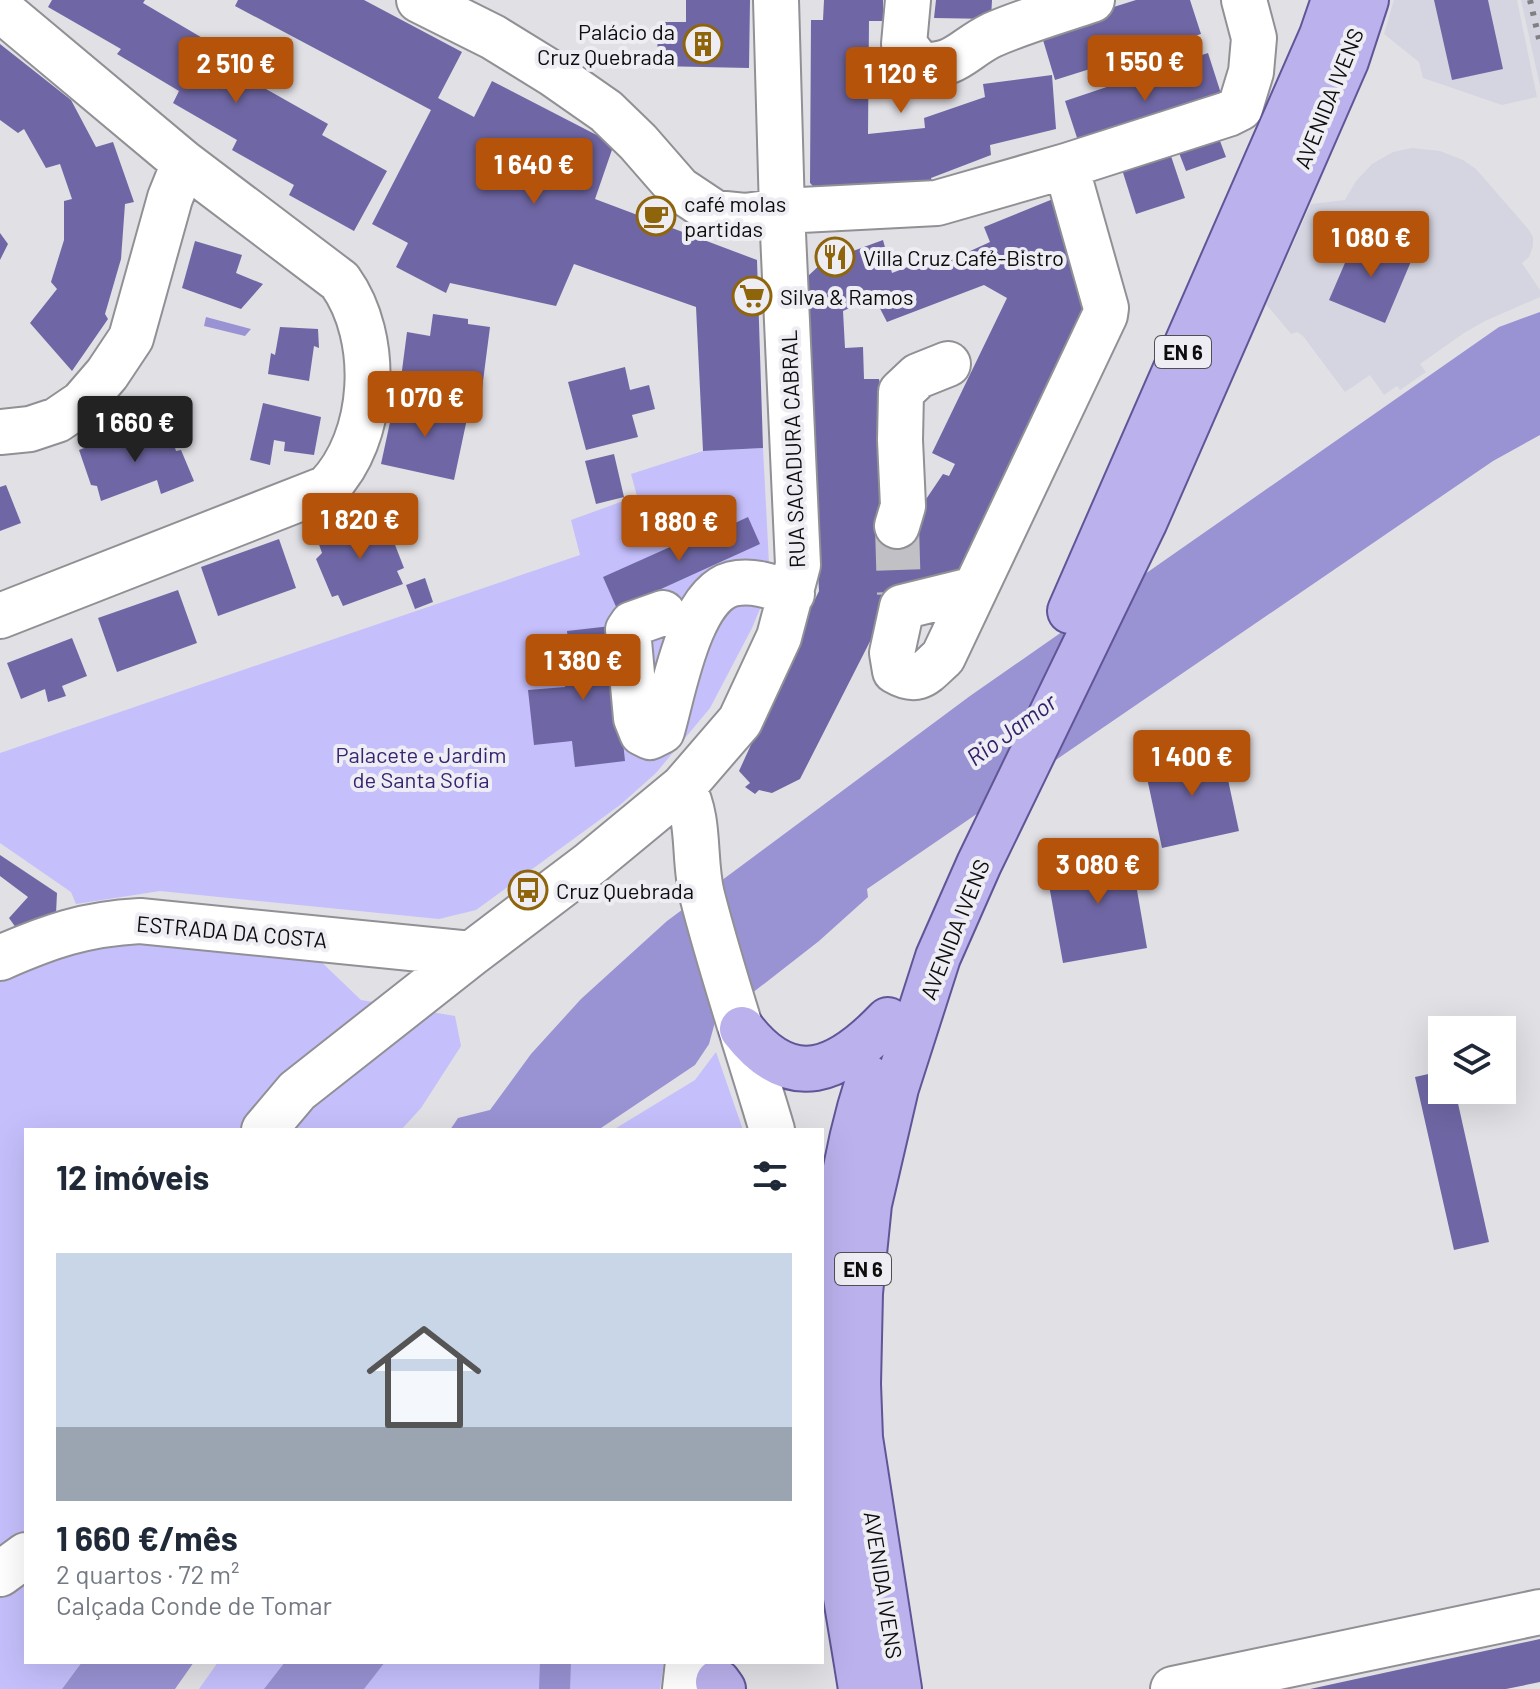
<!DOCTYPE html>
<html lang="pt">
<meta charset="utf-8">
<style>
:root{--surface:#fff;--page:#f2f2f3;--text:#1f2937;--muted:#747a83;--accent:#b45309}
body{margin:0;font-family:Barlow,sans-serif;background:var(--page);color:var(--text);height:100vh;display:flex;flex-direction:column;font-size:30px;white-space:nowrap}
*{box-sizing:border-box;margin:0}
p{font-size:26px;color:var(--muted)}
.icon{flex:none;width:44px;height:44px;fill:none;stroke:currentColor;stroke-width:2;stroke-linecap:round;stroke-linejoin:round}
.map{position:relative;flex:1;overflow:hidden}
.side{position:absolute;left:24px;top:1128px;width:800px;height:536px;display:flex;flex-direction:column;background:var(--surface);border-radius:0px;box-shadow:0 8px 32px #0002}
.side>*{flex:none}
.controls{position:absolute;left:1428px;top:1016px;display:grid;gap:16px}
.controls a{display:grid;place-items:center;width:88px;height:88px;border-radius:0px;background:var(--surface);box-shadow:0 8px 32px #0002;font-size:40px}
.price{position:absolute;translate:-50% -68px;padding:0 18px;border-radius:8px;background:var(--accent);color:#fff;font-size:26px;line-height:52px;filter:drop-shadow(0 2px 4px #0008)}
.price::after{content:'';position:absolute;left:50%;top:48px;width:24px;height:18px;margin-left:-12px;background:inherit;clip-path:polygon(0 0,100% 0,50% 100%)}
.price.on{background:#222;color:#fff}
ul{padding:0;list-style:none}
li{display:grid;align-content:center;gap:16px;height:424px;padding:0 32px}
li span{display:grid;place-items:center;height:248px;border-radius:0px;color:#555}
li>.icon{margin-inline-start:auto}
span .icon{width:144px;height:144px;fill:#fffc;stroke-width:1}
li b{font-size:34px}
h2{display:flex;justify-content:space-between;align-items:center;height:96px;padding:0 32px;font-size:34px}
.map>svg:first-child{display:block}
.built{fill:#d5d5e1}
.green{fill:#c5bffc}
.water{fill:#9992d3}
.building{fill:#6f67a5;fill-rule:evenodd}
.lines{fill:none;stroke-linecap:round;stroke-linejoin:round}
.minor-tunnel{stroke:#c0c0c5;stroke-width:44;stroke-dasharray:44 22;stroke-linecap:butt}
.minor-casing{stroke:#909095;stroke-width:48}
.major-casing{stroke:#605697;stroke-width:48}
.minor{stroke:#fff;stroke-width:44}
.major{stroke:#bbb1ed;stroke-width:44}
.rail{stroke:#808083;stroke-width:6;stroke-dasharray:4 8;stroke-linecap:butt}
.labels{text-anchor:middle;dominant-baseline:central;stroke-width:8;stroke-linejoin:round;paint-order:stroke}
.shield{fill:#eeedf3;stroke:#505053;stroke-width:2}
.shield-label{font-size:20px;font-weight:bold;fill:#0d0d0e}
.poi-label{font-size:22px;fill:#0d0d0e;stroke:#eeedf3;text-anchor:start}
.street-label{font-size:22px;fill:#0d0d0e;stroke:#eeedf3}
.park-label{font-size:22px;fill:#372571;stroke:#eeedf3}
.water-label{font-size:24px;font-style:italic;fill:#33206c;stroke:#eeedf3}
</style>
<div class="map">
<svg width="1540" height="1689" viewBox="0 0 1540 1689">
<rect width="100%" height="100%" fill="#e0e0e5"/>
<path class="built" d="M1394,0H1517L1537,97L1502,105L1423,78L1419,62L1384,34Z
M1521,0H1540V86Z
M1412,148L1440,151L1463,160L1476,169L1529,230L1533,237V246L1529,257L1522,263L1540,290V297L1485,321L1464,333L1420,364L1426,372L1400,390L1397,386L1384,395L1370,375L1345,392L1303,336L1297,332L1291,334L1266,304L1311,204L1345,200L1356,181L1372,164L1393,152Z"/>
<path class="green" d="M763,448L769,564L764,599L752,628L710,708L656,773L620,805L476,910L439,919L160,891L76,904L71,892L0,843V753L580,555L571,520L637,496L631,474L703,451Z
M106,939L313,954L361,1000L455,1016L461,1046L421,1108L401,1130H26V1662H82L62,1689H0V975Z
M716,1052L743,1130H613L695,1080Z
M218,1662H664L660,1689H199Z"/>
<path class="water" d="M1540,312V435L1493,461L867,889L868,897L819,941L715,1022L709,1044L695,1065L598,1130H450L458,1118L490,1110L531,1054L581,999L667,921L970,696L1499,327Z
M206,317L251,329L245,336L204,326Z
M82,1662H194L175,1689H62Z
M285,1662H385L364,1689H264Z
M540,1662H571L570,1689H539Z"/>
<path class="building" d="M52,0H145L143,3L272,79L266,89L328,124L322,135L387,171L354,231L289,195L294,185L232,150L237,140L173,103L179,91L117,54L121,49L48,7Z
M238,0H364L462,52L438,98L474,117L492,81L614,144L595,199L757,260L763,448L703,451L696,307L574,264L556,306L450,283L446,293L396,267L408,243L372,224L431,110L235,6Z
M686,0H750L749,68L657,66L658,22H686Z
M824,0H883V21H869L868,134L925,128L924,118L985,97L983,84L1052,75L1056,129L990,145L991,155L931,178L932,184L823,196L810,183L811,20H823Z
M936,0H992L991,19L934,18Z
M1136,0H1190L1201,34L1055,80L1040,30Z
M1434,0H1488L1503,69L1452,80Z
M0,44L71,100L96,147L113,142L134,202L125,204L121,259L105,314L108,319L72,371L30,323L57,289L51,282L64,240V201L72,199L60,164L46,168L24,129L18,133L0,120Z
M1208,53L1225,106L1082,153L1065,101Z
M1214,125L1226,157L1186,171L1174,140Z
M1167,144L1185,198L1136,214L1119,160Z
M1053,199L1084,299L1079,323L952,589L888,606L800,779L772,793L759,790L755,794L745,787L750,783L739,771L755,736L751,732L819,591L802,292L808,276L823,262L883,240L892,273L944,253L946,262L990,242L984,227ZM984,285L1007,298L932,453L955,464L949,476L943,474L908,526L879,379H864L863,347L845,348L843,311L874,297L887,322Z
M0,233L8,244L0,260Z
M1357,235L1412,259L1385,323L1329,300Z
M195,241L242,255L236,273L263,284L241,309L182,288Z
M433,314L468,319V324L490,327L482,389L401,378L407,332L430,336Z
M280,327L318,329L319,348L314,346L309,381L268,374L271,353L275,355Z
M625,367L630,390L649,385L655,409L632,415L638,437L586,450L568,382Z
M395,399L468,414L454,480L381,464Z
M263,403L321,417L314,455L284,451L285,442L274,440L270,465L250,460Z
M130,430L138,443L170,432L176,451L181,450L194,481L161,494L157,480L101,501L97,486L91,485L79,450Z
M614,454L624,497L596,504L585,461Z
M6,485L21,523L0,531V487Z
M367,516L371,524L385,519L404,568L397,571L403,584L343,606L338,595L332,597L316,559L322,553L317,539L350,531L348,524Z
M748,517L760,544L617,609L603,577L679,543L681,548Z
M279,539L296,588L218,616L201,567Z
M425,578L433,602L415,609L406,585Z
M178,590L197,643L117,672L98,618Z
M611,626L625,761L575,767L572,741L534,745L528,690L565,687L563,671L571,670L567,631Z
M72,638L87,676L62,686L66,696L48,702L45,689L21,699L7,663Z
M1221,747L1239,831L1162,848L1144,764Z
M1129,844L1147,948L1063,963L1047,874L1078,868L1076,853Z
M0,855L57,893L56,914L19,932L9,918L28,897L0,876Z
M1442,1071V1090H1455L1489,1242L1454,1250L1415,1077Z
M1540,1639V1682L1506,1689H1310Z"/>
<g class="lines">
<path class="minor-tunnel" d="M897,526L899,594"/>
<defs>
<path id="minor" d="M419,0L493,37L553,74L606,111L638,142L679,189L715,213L745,216L782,211L937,203L1066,166L1228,114L1240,108L1251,72L1254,38L1244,0
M908,0L904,44L920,65C957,67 963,49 992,35C1024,21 1059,11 1092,0
M0,9L184,163L340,281C381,338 376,438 327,488L0,616
M0,432L30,429L57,420L82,403L107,374L131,338L170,198L184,163
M897,526L903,506L900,440L901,392L918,376L948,364
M975,589L902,607L892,653L895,671C919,685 925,673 943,657L1105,315L1106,308L1066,166
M663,613L632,624L628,630L636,718L642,733L650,737L662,731C673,694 689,595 732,584C753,579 773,587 792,594
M683,787C701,821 693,859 702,895C722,974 749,1052 772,1130
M0,958C50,936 85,924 140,921L471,954
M264,1130L297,1091L471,954L591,863L683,787L740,721L779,637L798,565L782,211L776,0
M0,1574L26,1555
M685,1689L688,1662
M1173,1689L1540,1612"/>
<path id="major" d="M1070,611L1322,35L1334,0
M742,1029C792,1094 839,1071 888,1020
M718,1682L723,1689
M861,1689C848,1605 831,1522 826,1437C824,1401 827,1364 829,1328C833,1242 842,1160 869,1078
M899,1689L860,1438L858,1384L860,1293L869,1204L896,1088L938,957L979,864L1145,521L1346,61L1366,0"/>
</defs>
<use href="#minor" class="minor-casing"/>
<use href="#major" class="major-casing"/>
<use href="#minor" class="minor"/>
<use href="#major" class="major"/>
<path class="rail" d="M1530,0L1540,43"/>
</g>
<defs>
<symbol id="building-ring" viewBox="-11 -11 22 22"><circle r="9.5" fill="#eeedf3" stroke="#8f650c" stroke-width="1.5"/><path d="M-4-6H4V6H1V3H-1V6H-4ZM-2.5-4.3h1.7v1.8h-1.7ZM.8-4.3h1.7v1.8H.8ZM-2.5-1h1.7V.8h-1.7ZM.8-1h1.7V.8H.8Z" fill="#8f650c"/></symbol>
<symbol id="cafe-ring" viewBox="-11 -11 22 22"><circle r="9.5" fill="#eeedf3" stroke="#8f650c" stroke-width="1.5"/><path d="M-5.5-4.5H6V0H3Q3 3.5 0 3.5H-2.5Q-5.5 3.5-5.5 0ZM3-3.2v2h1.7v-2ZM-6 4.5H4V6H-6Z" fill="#8f650c"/></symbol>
<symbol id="restaurant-ring" viewBox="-11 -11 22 22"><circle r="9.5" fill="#eeedf3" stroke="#8f650c" stroke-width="1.5"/><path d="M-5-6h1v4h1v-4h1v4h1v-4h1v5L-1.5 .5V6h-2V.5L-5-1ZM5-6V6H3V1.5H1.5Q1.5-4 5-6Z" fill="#8f650c"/></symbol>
<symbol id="supermarket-ring" viewBox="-11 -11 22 22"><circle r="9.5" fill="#eeedf3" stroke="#8f650c" stroke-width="1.5"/><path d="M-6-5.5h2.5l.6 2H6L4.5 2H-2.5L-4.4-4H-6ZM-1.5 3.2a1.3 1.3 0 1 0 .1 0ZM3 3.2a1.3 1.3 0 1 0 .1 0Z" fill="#8f650c"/></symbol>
<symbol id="bus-ring" viewBox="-11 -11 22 22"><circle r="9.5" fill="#eeedf3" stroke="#8f650c" stroke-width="1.5"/><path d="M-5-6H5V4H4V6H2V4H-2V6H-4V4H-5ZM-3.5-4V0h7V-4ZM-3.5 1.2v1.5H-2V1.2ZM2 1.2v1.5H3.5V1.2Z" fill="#8f650c"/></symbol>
</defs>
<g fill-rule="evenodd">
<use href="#building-ring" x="681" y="22" width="44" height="44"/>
<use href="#cafe-ring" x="634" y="194" width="44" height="44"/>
<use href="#restaurant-ring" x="813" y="235" width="44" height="44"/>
<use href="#supermarket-ring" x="730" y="274" width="44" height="44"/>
<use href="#bus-ring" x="506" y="868" width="44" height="44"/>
</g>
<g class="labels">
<g class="shield">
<rect x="1155" y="336" width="56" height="32" rx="6"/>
<rect x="835" y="1253" width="56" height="32" rx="6"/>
</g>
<g class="shield-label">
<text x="1183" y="352">EN 6</text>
<text x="863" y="1269">EN 6</text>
</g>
<g class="poi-label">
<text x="675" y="31" text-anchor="end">Palácio da<tspan x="675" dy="25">Cruz Quebrada</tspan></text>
<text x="684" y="203">café molas<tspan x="684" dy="25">partidas</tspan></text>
<text x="863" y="257">Villa Cruz Café-Bistro</text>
<text x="780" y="296">Silva &amp; Ramos</text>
<text x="556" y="890">Cruz Quebrada</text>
</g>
<g class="street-label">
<text transform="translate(1328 98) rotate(-68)">AVENIDA IVENS</text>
<text transform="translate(792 449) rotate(-92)">RUA SACADURA CABRAL</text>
<text transform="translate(954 929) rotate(-68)">AVENIDA IVENS</text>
<text transform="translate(232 931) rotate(5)">ESTRADA DA COSTA</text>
<text transform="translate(884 1585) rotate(81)">AVENIDA IVENS</text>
</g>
<g class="park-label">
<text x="421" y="754">Palacete e Jardim<tspan x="421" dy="25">de Santa Sofia</tspan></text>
</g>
<g class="water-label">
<text transform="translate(1011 729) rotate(-36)">Rio Jamor</text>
</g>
</g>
</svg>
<div class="controls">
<a><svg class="icon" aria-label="layers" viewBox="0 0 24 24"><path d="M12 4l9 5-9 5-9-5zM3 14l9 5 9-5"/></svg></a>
</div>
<b class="price" style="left:1145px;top:103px">1 550 €</b>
<b class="price" style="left:236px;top:105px">2 510 €</b>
<b class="price" style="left:901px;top:115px">1 120 €</b>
<b class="price" style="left:534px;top:206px">1 640 €</b>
<b class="price" style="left:1371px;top:279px">1 080 €</b>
<b class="price" style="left:425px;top:439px">1 070 €</b>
<b class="price on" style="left:135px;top:464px">1 660 €</b>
<b class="price" style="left:360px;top:561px">1 820 €</b>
<b class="price" style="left:679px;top:563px">1 880 €</b>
<b class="price" style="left:583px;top:702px">1 380 €</b>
<b class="price" style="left:1192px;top:798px">1 400 €</b>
<b class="price" style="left:1098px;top:906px">3 080 €</b>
<section class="side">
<h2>12 imóveis<svg class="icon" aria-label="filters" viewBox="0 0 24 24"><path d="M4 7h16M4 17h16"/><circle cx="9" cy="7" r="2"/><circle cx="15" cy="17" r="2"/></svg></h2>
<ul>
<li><span style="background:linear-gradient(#c9d6e8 70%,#9aa5b1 0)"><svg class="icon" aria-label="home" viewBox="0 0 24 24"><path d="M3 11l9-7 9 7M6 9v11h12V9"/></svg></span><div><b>1 660 €/mês</b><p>2 quartos · 72 m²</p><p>Calçada Conde de Tomar</p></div></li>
</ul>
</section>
</div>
